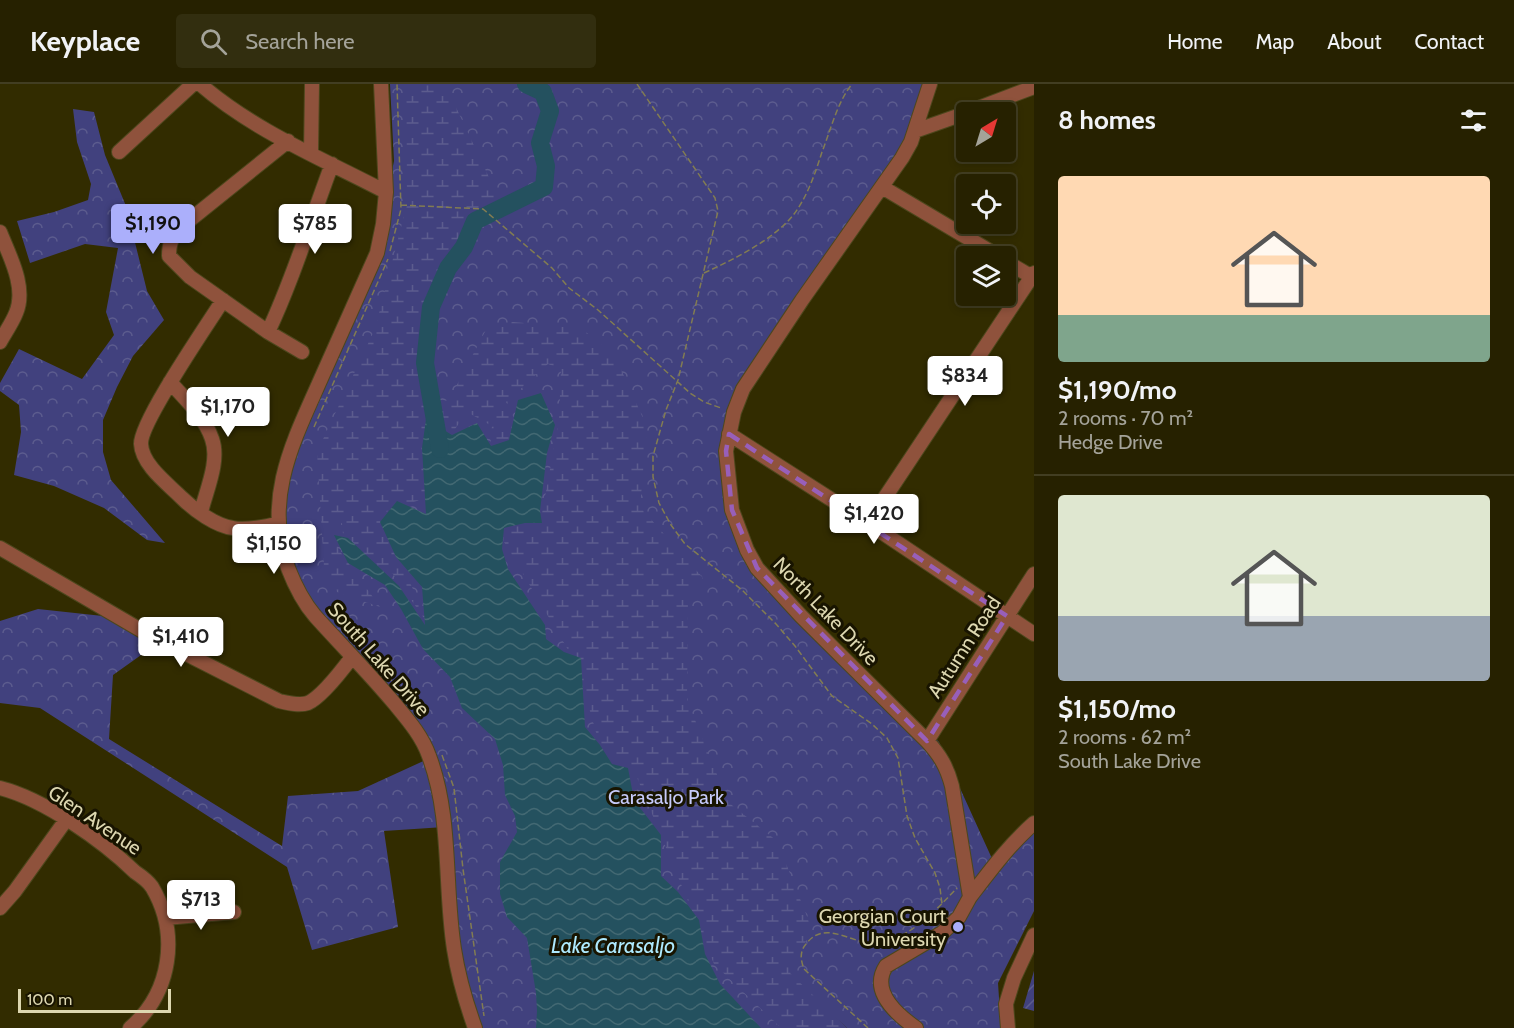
<!DOCTYPE html>
<meta charset="utf-8">
<style>
:root{--surface:#262100;--page:#322e0f;--text:#f1f3f6;--muted:#a4a399;--line:#423e22;--accent:#abaffb}
body{margin:0;font-family:Cabin,sans-serif;background:var(--page);color:var(--text);height:100vh;display:flex;flex-direction:column;font-size:22px;white-space:nowrap}
*{box-sizing:border-box;margin:0}
p{font-size:20px;color:var(--muted)}
.icon{flex:none;width:33px;height:33px;fill:none;stroke:currentColor;stroke-width:2;stroke-linecap:round;stroke-linejoin:round}
.map{position:relative;flex:1;overflow:hidden}
.sheet{display:flex;flex-direction:column;background:var(--surface);width:480px}
.sheet>*{flex:none}
.needle{width:39px;rotate:38deg}
.fabs{position:absolute;left:956px;top:18px;display:grid;gap:12px}
.fabs a{display:grid;place-items:center;width:60px;height:60px;border-radius:6px;background:var(--surface);box-shadow:0 3px 9px #0003,0 0 0 2px var(--line);font-size:30px}
.scale{position:absolute;left:18px;bottom:15px;width:153px;box-sizing:border-box;padding-left:6px;border:3px solid #ddd7b0;border-top:0;font-size:16px;line-height:21px;white-space:nowrap;color:#ddd7b0;-webkit-text-stroke:4px #181400;paint-order:stroke}
.price{position:absolute;translate:-50% -51px;padding:0 14px;border-radius:6px;background:#fff;color:#222;font-size:20px;line-height:39px;filter:drop-shadow(0 2px 3px #0008)}
.price::after{content:'';position:absolute;left:50%;top:36px;width:18px;height:14px;margin-left:-9px;background:inherit;clip-path:polygon(0 0,100% 0,50% 100%)}
.price.selected{background:var(--accent);color:#111}
ul{padding:0;list-style:none}
li{display:grid;align-content:center;gap:12px;height:318px;padding:0 24px}
li+li{border-top:2px solid var(--line)}
li span{display:grid;place-items:center;height:186px;border-radius:6px;color:#555}
li>.icon{margin-inline-start:auto}
span .icon{width:108px;height:108px;fill:#fffc;stroke-width:1}
li b{font-size:26px}
h2{display:flex;justify-content:space-between;align-items:center;height:72px;padding:0 24px;font-size:26px}
header{display:flex;align-items:center;gap:36px;box-sizing:border-box;height:84px;padding:0 30px;background:var(--surface);border-bottom:2px solid var(--line)}
header strong{font-size:28px}
nav{display:flex;gap:33px;margin-inline-start:auto;font-size:21px}
.search{width:420px;height:54px;background:var(--page);display:flex;align-items:center;gap:15px;box-sizing:border-box;padding:0 21px;border-radius:6px;color:var(--muted);font-size:22px}
main{display:flex;flex:1;min-height:0}
.map>svg:first-child{display:block}
.forest{fill:url(#forest-crowns)}
.wetland{fill:url(#wetland-marsh)}
.garden{fill:url(#garden-furrows)}
.water{fill:url(#water-waves)}
.lines{fill:none;stroke-linecap:round;stroke-linejoin:round}
.river{stroke:#24515f;stroke-width:18}
.minor-casing{stroke:#4d471c;stroke-width:16}
.path{stroke:#827c52;stroke-width:1.5;stroke-dasharray:6 3;stroke-linecap:butt}
.minor{stroke:#8f523c;stroke-width:14}
.marked{fill:none;stroke:#985fba;stroke-width:4.5;stroke-dasharray:12 8;stroke-linejoin:round}
.poi-dot{fill:#abaffb;stroke:#181400;stroke-width:2}
.labels{text-anchor:middle;dominant-baseline:central;stroke-width:6;stroke-linejoin:round;paint-order:stroke}
.street-label{font-size:20px;fill:#ddd7b0;stroke:#181400}
.park-label{font-size:20px;fill:#c7cbfb;stroke:#181400}
.poi-label{font-size:20px;fill:#ddd7b0;stroke:#181400;text-anchor:end}
.water-label{font-size:21px;font-style:italic;fill:#aeeafe;stroke:#181400}
</style>
<header>
<strong>Keyplace</strong>
<div class="search"><svg class="icon" aria-label="search" viewBox="0 0 24 24"><circle cx="10" cy="10" r="6"/><path d="M15 15l6 6"/></svg>Search here</div>
<nav><a>Home</a><a>Map</a><a>About</a><a>Contact</a></nav>
</header>
<main>
<div class="map">
<svg width="1034" height="944" viewBox="0 0 1034 944">
<defs>
<pattern id="forest-crowns" width="20" height="18" patternUnits="userSpaceOnUse" patternTransform="scale(1.5)"><rect width="20" height="18" fill="#41417e"/><path d="M2 6a3 3 0 1 1 6 0M12 15a3 3 0 1 1 6 0" fill="none" stroke="#5c5c8e"/></pattern>
<pattern id="wetland-marsh" width="20" height="14" patternUnits="userSpaceOnUse" patternTransform="scale(1.5)"><rect width="20" height="14" fill="#41417e"/><path d="M1 5h8M5 5V1M11 12h8M15 12V8" fill="none" stroke="#5c5c8e"/></pattern>
<pattern id="garden-furrows" width="10" height="10" patternUnits="userSpaceOnUse" patternTransform="scale(1.5)"><rect width="10" height="10" fill="#41417e"/><path d="M-1 1l2-2M0 10L10 0M9 11l2-2" fill="none" stroke="#5c5c8e"/></pattern>
<pattern id="water-waves" width="16" height="10" patternUnits="userSpaceOnUse" patternTransform="scale(1.5)"><rect width="16" height="10" fill="#24515f"/><path d="M0 5q4-4 8 0t8 0" fill="none" stroke="#436973"/></pattern>
</defs>
<rect width="100%" height="100%" fill="#322c00"/>
<path class="forest" d="M390,0H930L911,58L740,311L727,395L759,483L939,658L994,779L1034,737V827L998,899L1001,944H847L835,933L845,944H475L469,927L444,743L384,747L398,843L312,866L287,783L40,624L0,619V537L38,525L112,533L158,559L113,591L109,655L282,762L288,712L358,707L430,674L312,529L284,471L281,398L374,175L394,77Z
M73,25L94,28L105,71L126,122L147,207L164,236L133,272L117,303L103,336V368L111,396L165,459L147,456L104,424L54,402L14,391L21,348L19,321L0,307V299L19,265L82,295L114,251L106,228L118,164L85,160L30,179L17,137L54,128L88,116L91,100L77,58Z"/>
<path class="wetland" d="M406,0H445L501,119L431,197L426,298L431,319L449,316L488,242L513,238L581,244L615,272L647,343L640,423L703,494L688,511L687,616L728,718L777,757L812,845L790,889L847,944H781L714,880L636,691L601,666L577,581L494,441L541,435L559,336L561,285L548,280L506,318L519,344L527,386L490,364L492,342L467,328L448,355L425,328L426,414L377,430L433,547L393,490L344,461L342,439L326,448L380,523L337,508L324,482L317,368L375,245L407,120Z"/>
<path class="garden" d="M1034,887V927L1023,924Z"/>
<path class="water" d="M541,309L555,341L547,369L540,427L542,439H525L504,444L502,465L508,485L545,541L546,555L564,568L581,574L585,643L600,661L612,680L628,684L634,716L661,751V792L678,808L699,836L705,870L720,900L761,944H536L537,927L536,909L527,854L507,833L500,810V778L517,748L515,732L505,711L503,681L495,655L462,624L450,593L423,565L401,525L385,501L348,479L334,451L348,454L399,502L425,541L422,503L396,473L380,438L397,417L426,430L422,364L426,335L452,351L477,339L491,362L509,356L518,316Z"/>
<g class="lines">
<path class="river" d="M440,365L425,279L431,223L448,184L464,163L475,137L544,103L546,82L540,59L550,27L543,8L526,0"/>
<defs>
<path id="minor" d="M200,0C254,47 323,75 386,108
M381,0L386,108L383,140L377,169C359,209 341,249 323,290C295,354 262,413 288,484C295,502 303,518 315,532C341,561 369,589 394,619C408,636 422,652 429,672C452,733 444,801 454,865C458,891 466,919 475,944
M968,28L1034,3
M915,47L966,29
M288,57L181,143C172,152 169,159 169,172L190,193L268,248L302,268
M119,68L193,0
M311,69L312,0
M882,103L998,172
M0,148C9,171 27,203 16,229C12,239 5,249 0,258
M1005,177L1034,194
M223,216C208,240 140,338 141,360C142,381 168,400 182,414C194,426 216,442 233,444C248,447 264,442 279,440
M268,248C293,195 311,136 332,80
M170,298C185,315 205,333 212,355C220,377 206,407 201,428
M729,350L868,439L1034,550
M868,439L1034,189
M0,464L151,552L279,617C288,619 299,622 308,619C321,613 343,585 352,573
M927,657L1034,490
M0,704C44,715 103,757 135,788C141,792 148,797 152,803C180,850 171,909 130,944
M970,813C990,787 1009,761 1034,739
M0,824L15,807L66,736
M165,834L234,828
M916,944C896,930 870,907 886,882L942,849L959,833L970,813L952,702C947,683 940,671 927,657L801,532L757,484L747,466L732,426L726,367L734,328L743,305L802,216L902,74L911,58L930,0
M1008,944L1006,920L1014,894L1034,851"/>
</defs>
<use href="#minor" class="minor-casing"/>
<path class="path" d="M637,0L715,114L718,127L678,296L666,326L653,372V393L659,419L671,441L685,460L742,506L776,540L795,562L832,612L872,640L887,654L898,674L907,732L915,754L935,789L940,804L942,820
M401,121L483,125L552,184L569,204L598,226L690,309L704,318L721,324
M390,167L401,125L397,0
M704,189C732,176 761,162 784,141C804,123 814,93 822,68C831,45 837,19 852,0
M314,343L388,175
M370,572L412,620
M442,671L454,704L463,785L484,932
M868,944L804,885C801,877 799,868 806,860C827,832 858,866 883,859C914,850 936,826 957,804"/>
<use href="#minor" class="minor"/>
</g>
<path class="marked" d="M729,350L1007,532L927,657L757,484L732,426L726,367Z"/>
<circle class="poi-dot" cx="958" cy="843" r="6"/>
<g class="labels">
<g class="street-label">
<text transform="translate(826 527) rotate(46)">North Lake Drive</text>
<text transform="translate(964 563) rotate(-57)">Autumn Road</text>
<text transform="translate(379 575) rotate(49)">South Lake Drive</text>
<text transform="translate(95 736) rotate(34)">Glen Avenue</text>
</g>
<g class="park-label">
<text x="666" y="713">Carasaljo Park</text>
</g>
<g class="poi-label">
<text x="946" y="832">Georgian Court<tspan x="946" dy="23">University</tspan></text>
</g>
<g class="water-label">
<text x="613" y="861">Lake Carasaljo</text>
</g>
</g>
</svg>
<div class="fabs">
<a><svg class="needle" viewBox="-14 -14 28 28"><path d="M0-13l5 13h-10z" fill="#e53935"/><path d="M0 13l5-13h-10z" fill="#a4a399"/></svg></a>
<a><svg class="icon" aria-label="locate" viewBox="0 0 24 24"><circle cx="12" cy="12" r="6"/><path d="M12 2v4M12 18v4M2 12h4M18 12h4"/></svg></a>
<a><svg class="icon" aria-label="layers" viewBox="0 0 24 24"><path d="M12 4l9 5-9 5-9-5zM3 14l9 5 9-5"/></svg></a>
</div>
<div class="scale">100 m</div>
<b class="price selected" style="left:153px;top:171px">$1,190</b>
<b class="price" style="left:315px;top:171px">$785</b>
<b class="price" style="left:965px;top:323px">$834</b>
<b class="price" style="left:228px;top:354px">$1,170</b>
<b class="price" style="left:874px;top:461px">$1,420</b>
<b class="price" style="left:274px;top:491px">$1,150</b>
<b class="price" style="left:181px;top:584px">$1,410</b>
<b class="price" style="left:201px;top:847px">$713</b>
</div>
<section class="sheet">
<h2>8 homes<svg class="icon" aria-label="filters" viewBox="0 0 24 24"><path d="M4 7h16M4 17h16"/><circle cx="9" cy="7" r="2"/><circle cx="15" cy="17" r="2"/></svg></h2>
<ul>
<li><span style="background:linear-gradient(#ffd9b3 75%,#7fa58c 0)"><svg class="icon" aria-label="home" viewBox="0 0 24 24"><path d="M3 11l9-7 9 7M6 9v11h12V9"/></svg></span><div><b>$1,190/mo</b><p>2 rooms · 70 m²</p><p>Hedge Drive</p></div></li>
<li><span style="background:linear-gradient(#dfe7d0 65%,#9aa5b1 0)"><svg class="icon" aria-label="home" viewBox="0 0 24 24"><path d="M3 11l9-7 9 7M6 9v11h12V9"/></svg></span><div><b>$1,150/mo</b><p>2 rooms · 62 m²</p><p>South Lake Drive</p></div></li>
</ul>
</section>
</main>
